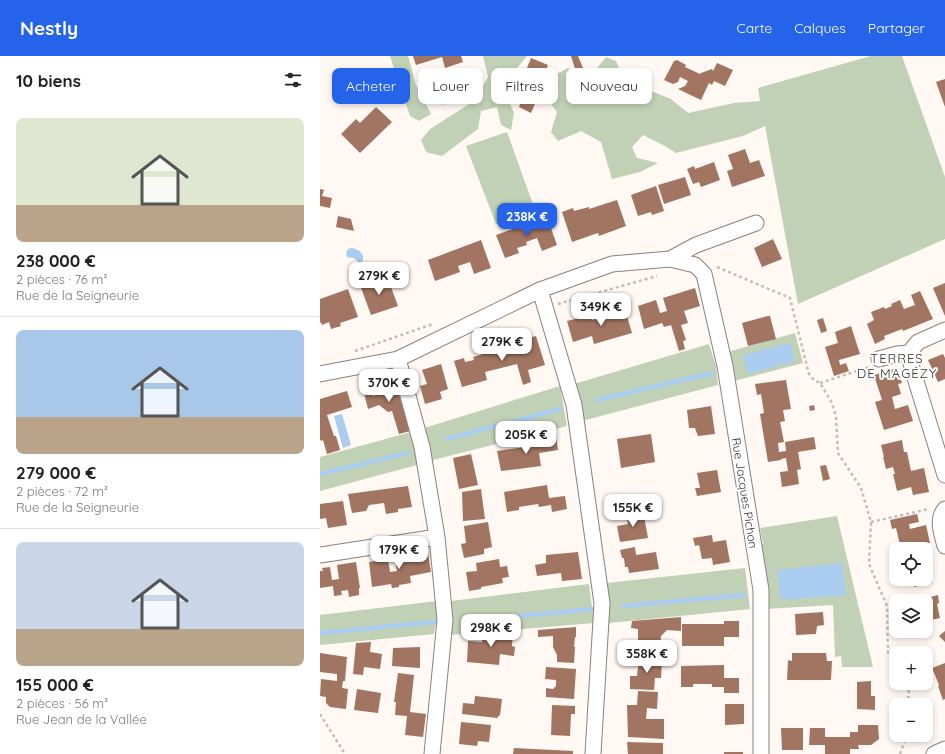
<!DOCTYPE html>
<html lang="fr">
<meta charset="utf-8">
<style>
:root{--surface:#fff;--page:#f2f2f2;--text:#222;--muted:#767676;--line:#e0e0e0;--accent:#2563eb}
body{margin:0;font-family:Quicksand,sans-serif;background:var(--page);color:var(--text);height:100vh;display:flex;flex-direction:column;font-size:15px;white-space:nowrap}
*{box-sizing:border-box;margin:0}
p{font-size:13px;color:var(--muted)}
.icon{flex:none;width:22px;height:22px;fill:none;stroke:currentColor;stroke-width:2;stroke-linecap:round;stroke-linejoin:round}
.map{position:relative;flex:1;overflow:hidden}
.side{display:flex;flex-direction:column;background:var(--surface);width:320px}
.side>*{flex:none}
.banner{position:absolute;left:12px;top:12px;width:380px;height:36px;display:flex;gap:8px}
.fabs{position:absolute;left:569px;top:486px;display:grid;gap:8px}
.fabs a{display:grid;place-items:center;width:44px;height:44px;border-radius:8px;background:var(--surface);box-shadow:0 2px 6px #0003;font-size:20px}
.price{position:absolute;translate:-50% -34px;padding:0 9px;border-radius:8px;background:#fff;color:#222;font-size:13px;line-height:26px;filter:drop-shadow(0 1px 2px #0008)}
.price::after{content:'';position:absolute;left:50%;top:24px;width:12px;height:9px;margin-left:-6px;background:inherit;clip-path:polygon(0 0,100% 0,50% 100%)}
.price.active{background:var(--accent);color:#fff}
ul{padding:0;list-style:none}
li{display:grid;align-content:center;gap:8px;height:212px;padding:0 16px}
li+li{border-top:1px solid var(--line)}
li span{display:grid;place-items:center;height:124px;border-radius:8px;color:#555}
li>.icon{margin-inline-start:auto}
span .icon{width:72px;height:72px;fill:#fffc;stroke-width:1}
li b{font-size:17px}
h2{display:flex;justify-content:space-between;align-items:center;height:48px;padding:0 16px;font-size:17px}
.tag{padding:0 14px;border-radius:8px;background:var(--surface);box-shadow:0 2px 6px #0003;font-size:14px;line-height:36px}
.tag.active{background:var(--accent);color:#fff}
header{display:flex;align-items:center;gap:24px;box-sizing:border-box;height:56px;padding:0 20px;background:var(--accent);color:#fff}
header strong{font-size:19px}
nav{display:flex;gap:22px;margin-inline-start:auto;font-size:14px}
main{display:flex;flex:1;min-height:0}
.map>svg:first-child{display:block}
.green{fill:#c0d1b5}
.water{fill:#a9ccf0}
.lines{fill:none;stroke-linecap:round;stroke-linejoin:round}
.stream{stroke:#a9ccf0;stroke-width:4.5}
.building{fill:#a17561}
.street-casing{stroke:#88817d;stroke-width:17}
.path{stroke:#c3bdb9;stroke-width:2.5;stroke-dasharray:3 3;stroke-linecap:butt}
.street{stroke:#fff;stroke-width:15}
.labels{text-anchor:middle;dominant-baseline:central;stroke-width:4;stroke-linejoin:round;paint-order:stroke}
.street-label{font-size:12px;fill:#373432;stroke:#fff}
.neighbourhood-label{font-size:13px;letter-spacing:1px;fill:#373432;stroke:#fff}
</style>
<header>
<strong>Nestly</strong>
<nav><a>Carte</a><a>Calques</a><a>Partager</a></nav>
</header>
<main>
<section class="side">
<h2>10 biens<svg class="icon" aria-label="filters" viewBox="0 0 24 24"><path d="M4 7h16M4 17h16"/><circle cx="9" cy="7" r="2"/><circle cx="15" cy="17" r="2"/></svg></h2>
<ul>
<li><span style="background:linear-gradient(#dfe7d0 70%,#b9a48a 0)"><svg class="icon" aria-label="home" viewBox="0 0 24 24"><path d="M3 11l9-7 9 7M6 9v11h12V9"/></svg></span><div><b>238 000 €</b><p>2 pièces · 76 m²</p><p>Rue de la Seigneurie</p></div></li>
<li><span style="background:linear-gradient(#a9c7e8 70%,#b9a48a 0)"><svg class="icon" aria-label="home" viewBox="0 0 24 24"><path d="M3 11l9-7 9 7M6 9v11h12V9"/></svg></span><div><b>279 000 €</b><p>2 pièces · 72 m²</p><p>Rue de la Seigneurie</p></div></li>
<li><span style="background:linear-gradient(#c9d6e8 70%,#b9a48a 0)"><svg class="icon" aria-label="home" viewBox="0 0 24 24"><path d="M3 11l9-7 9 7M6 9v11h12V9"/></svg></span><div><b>155 000 €</b><p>2 pièces · 56 m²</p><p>Rue Jean de la Vallée</p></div></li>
</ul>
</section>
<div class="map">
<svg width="625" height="698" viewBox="0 0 625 698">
<rect width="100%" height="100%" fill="#fff8f3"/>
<path class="green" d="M70,0H88L96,29L111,58L99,65L90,60Z
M163,0H207L197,12L180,23L194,57L191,74L181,69L177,51L161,55L158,73L122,100L106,96L101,84L110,73L154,45L168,21Z
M551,0H582L625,121V183L478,248L445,70L423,80L356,97L345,90L323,79L312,91L317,102L338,107L320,116L292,123L281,86L261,75L238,85L231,76L237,56L227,43L231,21L248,12L266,26L286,1L296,5L302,20L314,22L331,35L351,43L368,57L414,47L440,45L438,32Z
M187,76L215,154L176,168L146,90Z
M475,277L483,307L414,325L408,296Z
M389,288L396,310L398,329L262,365L254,328Z
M240,330L247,370L109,405L104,372Z
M91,376L97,409L0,435V401Z
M517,460L553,611H522L521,600L515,601L513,549L446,553L437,488H443L440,472Z
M425,512L430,553L289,567L287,527Z
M269,528L274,567L130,579L132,555L131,545Z
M117,545V559L114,578L0,589V559Z"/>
<path class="water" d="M141,30L144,41L122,49L118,37Z
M30,192C38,192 46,198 42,206H38L34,202L27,201C26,197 26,194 30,192Z
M470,287L475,305L428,318L423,299Z
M22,358L31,389L23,392L14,360Z
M522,507L526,539L461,544L457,514Z"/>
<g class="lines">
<path class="stream" d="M277,344L393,317
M127,383L240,353
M0,418L88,397
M303,550L424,539
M146,565L274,553
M0,577L115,566"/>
</g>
<path class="building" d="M93,0H141L143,6L125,12L122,1L96,9Z
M251,0H258L265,17L257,19Z
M211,2L228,9L219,34H221L211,57L199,51L203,39L197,37Z
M357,4L366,9L365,11L380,18L381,17L392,13L393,15L397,7L413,14L405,30L394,25L392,29L389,27L381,44L358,33L365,30L368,25L360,21L358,26L353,28L344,24L354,5Z
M625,23V51L616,26Z
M56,51L72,66L40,97L21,78L36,63L40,67Z
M425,93L430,107L439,104L445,120L412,131L407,115L413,113L408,99Z
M394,106L400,124L381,131L379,126L373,128L367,113L374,110L375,113Z
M365,121L371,139L344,148L338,129Z
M336,130L344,155L332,159L331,156L318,160L311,139Z
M0,133L4,134L2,140L12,142L10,152L0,150Z
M297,144L306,170L279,180L278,177L252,186L242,156L253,152L254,155L269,151V153Z
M18,160L31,163L34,175L16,171Z
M227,161L237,189L222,195L217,182L206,186L207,189L197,192L199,197L185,202L176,179Z
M453,183L462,203L442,211L434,192Z
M161,184L171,212L154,218L150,206L138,210L140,216L115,225L108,204Z
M68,223L78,250L51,259L40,229L50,226L51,228Z
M625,227V260L613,232Z
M375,232L380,250L364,255L368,267L361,269L366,284L363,285L365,293L359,295L351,269L344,271L342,267L324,273L318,250L336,244L340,257L347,255L343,242Z
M28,233L38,261L20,267L21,270L11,273L9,266L2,269L1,266L0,267V243Z
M600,235L613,263L583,275L582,273L564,280L565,283L555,288L547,268L554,264L551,256L564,251L565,253L572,250L571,248L580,244L584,253L595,249L591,239Z
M304,250L312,277L274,288L272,280L253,286L247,265L271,259L272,264L296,257L294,252Z
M448,260H450L456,283L428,290L422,267Z
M503,262L507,275L501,277L497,264Z
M531,270L540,298L519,304L520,309L526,307L529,315L514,320L505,291L518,287L515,276Z
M216,280L225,309L208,314L211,326L203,329L197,308L165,316L167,324L142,331L134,305L144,302L145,306L154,304L153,301L160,299L172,294L173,296L201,287V284Z
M623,298L625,302V323L618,326L608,304Z
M121,308L128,333L120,336L122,343L105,348L100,330L107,328L102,314Z
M577,312L582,327L578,328L581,338L572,341L575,353L588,349L593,365L564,374L555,346L562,344L554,319Z
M74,322L90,375L79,378L72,355L68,356L59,349L48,353L44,337L52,335L53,340L61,337L57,327Z
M466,324L471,353L463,354L465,365L460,366L464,386L458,387L459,396L466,395L465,386L494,381L496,393L478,396L481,413L477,414L479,428L462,431L460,416L468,415L466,402L461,403V404L448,406L440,358L444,357L441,338L437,339L435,328Z
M27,335L32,351L7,359L14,380H16L20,394L7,398L3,384L1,385L0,383V343Z
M494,349L495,354L490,355L489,350Z
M391,350L395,378L378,380L375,372H369L367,354Z
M331,378L335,406L301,412L297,383Z
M236,381L238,394L219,397L221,410L181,415L177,395L218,389V384Z
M582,384L584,396H587L591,415L604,412L609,436L593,439L591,431L577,435L573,418H575L573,411L566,413L563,401H564L561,389Z
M151,398L158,429L139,433L133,402Z
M506,409L510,423L503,425L500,410Z
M397,414L401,436L377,440L375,432H380L377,417Z
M227,429L229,442L245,440L247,453L232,456L231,449L219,451L218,448L199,451V454L187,456L184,436Z
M88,430L92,451L78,453V456L66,458L64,447L49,449L46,455L32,457L28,438Z
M161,433L165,463L143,465L142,436Z
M23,445L27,469L8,472L6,462L0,463V448Z
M323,455L328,482L300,486L297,470L308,468L306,457Z
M597,458L599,466L589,468L590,473L606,469L610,487L581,493L576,472L572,473L570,464Z
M168,466L172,491L164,493V498L144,502L141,488L146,487L144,470Z
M392,479L393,486L406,484L410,506L393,509L392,502L382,503L379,489L375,490L373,482Z
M315,491L316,499L336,496L339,513L309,517L308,511H305L304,502H302L300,494Z
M258,496L262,523L242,525L241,517L217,520L215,509L226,507V499Z
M108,497L111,516L90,520L91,527L79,529V531L72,532L71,528L52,531L49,506L68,503L70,516L77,515L75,504L83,503L82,501Z
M606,499H609L610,507H608L612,527L594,531L592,523H606Z
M179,503L180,511L187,510L189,521L182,522L183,527L161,531V533L149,535L146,516L157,515L156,507Z
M36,506L40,532H39V539L29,541L28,534L21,535L22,539L14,540L13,530L0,532V515H3L2,512L10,511L12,524L19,523L17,509Z
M618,539L619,547L617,548L620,562L606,565V545H603V543Z
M503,556L504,569L497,570L496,578L476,579L475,558Z
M361,561V575L347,574L341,580L340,591L318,590V573L311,572L312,565Z
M404,565H419V581H404V590H362V568H404Z
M256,571V581H255L254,591H255L254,607L237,606V599L233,591V580L218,581V574Z
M193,575L192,590L195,591L194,600L180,598L179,609L147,606L148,585L162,586V578Z
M625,575V586L619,580Z
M51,586L50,596L62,598L60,613L44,611L43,619L33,618L36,587Z
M100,591V612L72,610L73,592Z
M0,597L27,601L25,625H23L22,632L28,633L26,653L10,651L6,647V641L0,640L1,623L17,625V618L0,616Z
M472,597H506L507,605H512L511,624H467L468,604L472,605Z
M319,602L342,604L341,622H335L334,634L310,633V620H317Z
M625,607V643L623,644L618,630L619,629L612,612Z
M404,609V622H419V637H404V631H392V628H373V631H361V610Z
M226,611L256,613L254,643L226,641V632L233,633L236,630V624L225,623Z
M78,617L94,619L90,656L106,658L103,681L85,679L87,660L75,659L76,646H74Z
M551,625V640H555V654L537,653V626Z
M37,633L61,637L58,657L34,654Z
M318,635L338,636L337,653L327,652L326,663H344V683L308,681L307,649H317Z
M155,640L182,643L180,659L177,662L142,658L143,647L154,648Z
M405,648H424V668L405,669Z
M232,649L255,650V658H251L250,680L231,679Z
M141,666L171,669L169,686L158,685L157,690L139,688Z
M538,669H558L559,683L551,689H538L539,693H530V698H505V689H489L490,672H505V681H530V676H538Z
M461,672H483V694H462Z
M307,686L343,687V698H308Z
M194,692L253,695V698H193Z
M404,696H423V698H404Z"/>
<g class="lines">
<defs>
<path id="street" d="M350,203L376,189L436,167
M220,234L254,349L282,547L273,698
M625,274L598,286L589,297L592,312L625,419
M78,303L102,391L117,481L125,564L112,698
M559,303L577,298L589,297
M0,318L78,303L220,234L292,208L350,203L375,209L384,218L405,310L441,534V698
M625,453C616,463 622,479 625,490
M0,499L117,481
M614,698L625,693"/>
</defs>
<use href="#street" class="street-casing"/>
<path class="path" d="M397,211L470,242L489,318L494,324L500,327L512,347L516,361L518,397L541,432L551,466L549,508L567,550L568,598L576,608
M238,248L337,220
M35,295L113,268
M500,327L549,311
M551,466L609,453
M588,649L589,627
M0,658L25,698
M580,698L587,679"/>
<use href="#street" class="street"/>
</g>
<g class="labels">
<g class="street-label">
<text transform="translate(425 437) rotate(81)">Rue Jacques Pichon</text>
</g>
<g class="neighbourhood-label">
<text x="577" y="302">TERRES<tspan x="577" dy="15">DE MAGÉZY</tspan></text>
</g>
</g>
</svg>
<div class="fabs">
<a><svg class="icon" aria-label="locate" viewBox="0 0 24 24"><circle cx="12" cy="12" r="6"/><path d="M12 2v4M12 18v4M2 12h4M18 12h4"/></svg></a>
<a><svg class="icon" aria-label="layers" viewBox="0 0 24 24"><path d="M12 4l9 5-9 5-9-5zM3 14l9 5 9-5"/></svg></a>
<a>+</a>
<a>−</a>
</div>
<b class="price active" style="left:207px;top:181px">238K €</b>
<b class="price" style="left:59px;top:240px">279K €</b>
<b class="price" style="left:281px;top:271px">349K €</b>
<b class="price" style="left:182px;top:306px">279K €</b>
<b class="price" style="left:69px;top:347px">370K €</b>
<b class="price" style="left:206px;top:399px">205K €</b>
<b class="price" style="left:313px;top:472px">155K €</b>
<b class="price" style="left:79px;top:514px">179K €</b>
<b class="price" style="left:171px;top:592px">298K €</b>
<b class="price" style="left:327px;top:618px">358K €</b>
<div class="banner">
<a class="tag active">Acheter</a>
<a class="tag">Louer</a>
<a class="tag">Filtres</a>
<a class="tag">Nouveau</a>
</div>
</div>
</main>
